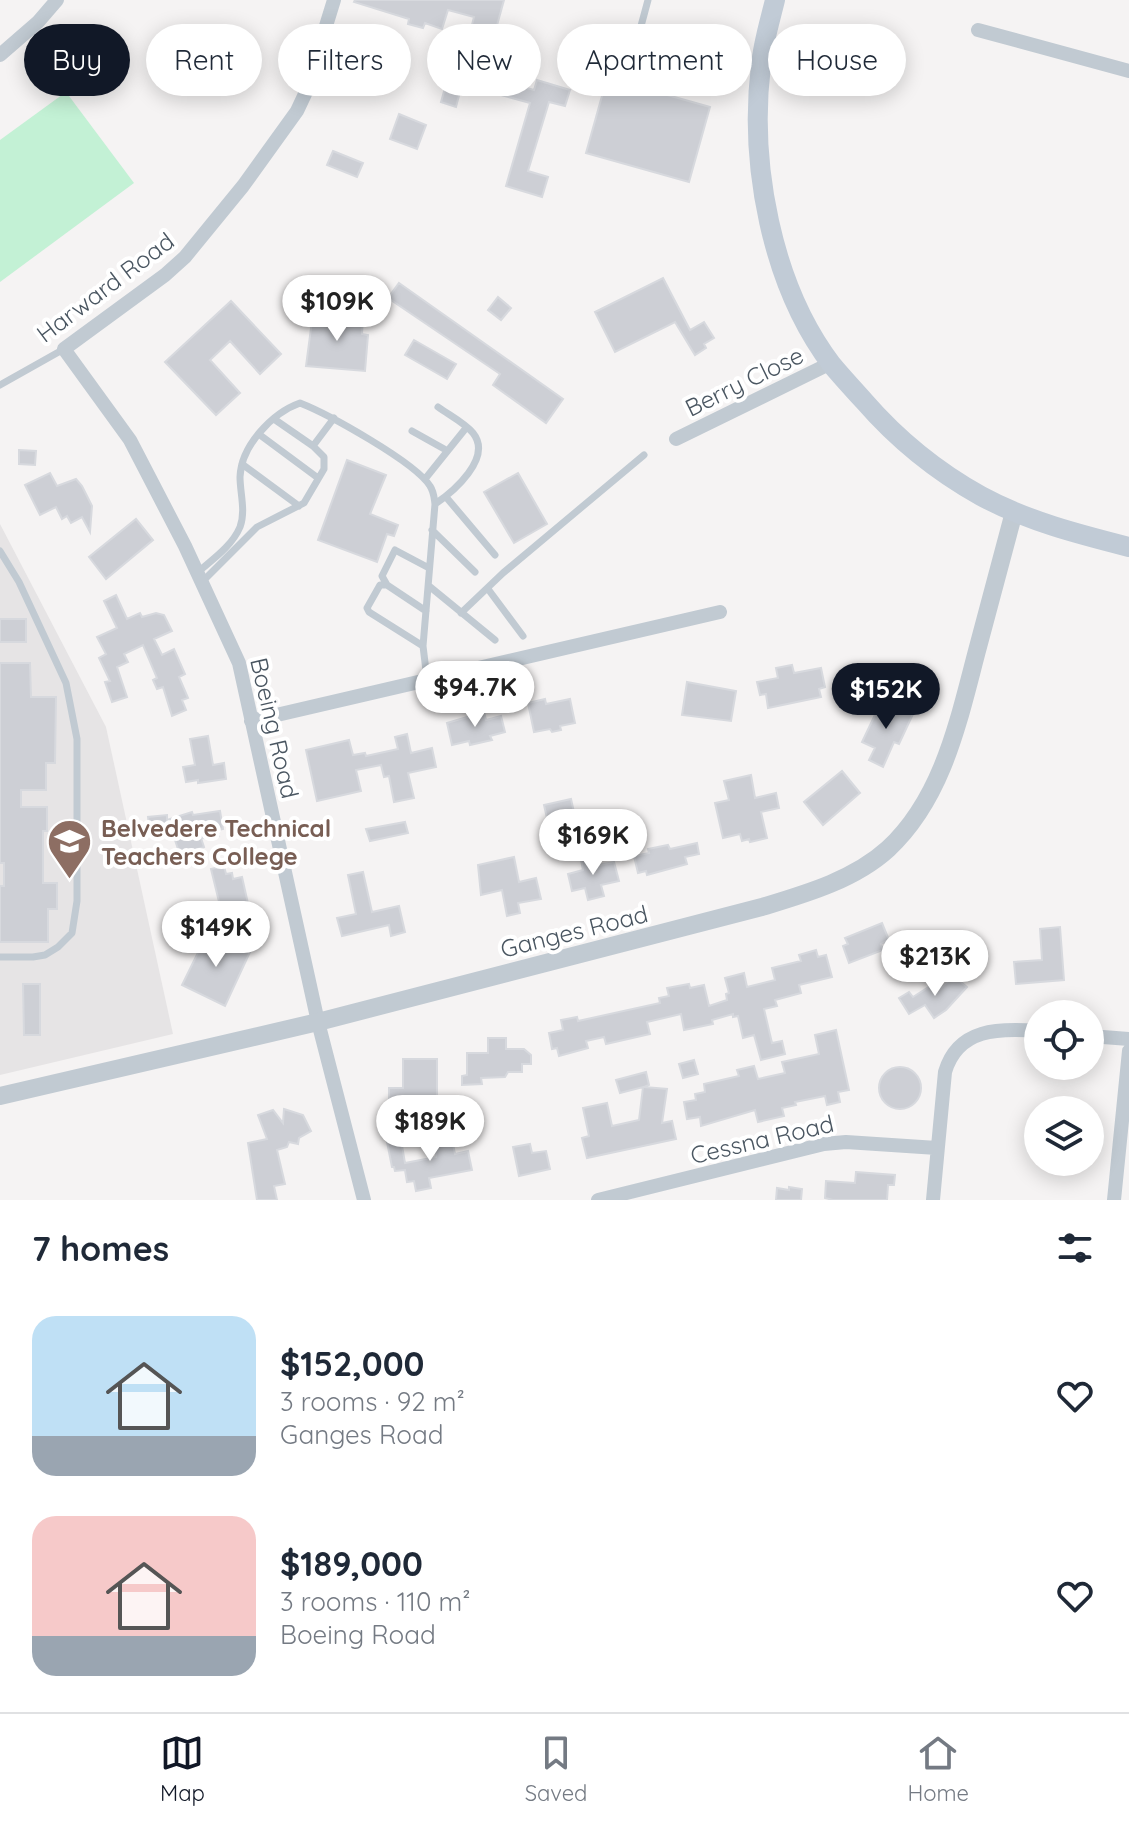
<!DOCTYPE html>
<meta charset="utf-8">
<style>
:root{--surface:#fff;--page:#f6f6f7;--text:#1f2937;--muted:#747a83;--line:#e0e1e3;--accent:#111827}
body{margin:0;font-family:Quicksand,sans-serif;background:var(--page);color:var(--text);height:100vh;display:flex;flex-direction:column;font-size:30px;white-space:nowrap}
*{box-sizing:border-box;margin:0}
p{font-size:26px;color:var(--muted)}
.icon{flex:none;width:44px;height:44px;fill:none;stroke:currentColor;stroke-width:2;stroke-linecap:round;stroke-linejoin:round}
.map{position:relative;height:1200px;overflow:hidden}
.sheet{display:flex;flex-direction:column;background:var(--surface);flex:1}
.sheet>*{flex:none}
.hud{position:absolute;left:24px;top:24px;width:1082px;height:72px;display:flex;gap:16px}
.buttons{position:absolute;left:1024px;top:1000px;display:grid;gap:16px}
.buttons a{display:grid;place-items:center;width:80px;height:80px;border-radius:50%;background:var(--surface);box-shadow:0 4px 20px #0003;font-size:40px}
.price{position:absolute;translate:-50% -68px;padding:0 18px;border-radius:28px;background:#fff;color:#222;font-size:26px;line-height:52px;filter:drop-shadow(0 2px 4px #0008)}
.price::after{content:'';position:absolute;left:50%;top:48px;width:24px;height:18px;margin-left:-12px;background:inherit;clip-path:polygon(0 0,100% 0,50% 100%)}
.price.selected{background:var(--accent);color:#fff}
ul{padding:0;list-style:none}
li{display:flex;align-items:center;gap:24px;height:200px;padding:0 32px}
li span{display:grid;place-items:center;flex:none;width:224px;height:160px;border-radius:24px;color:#555}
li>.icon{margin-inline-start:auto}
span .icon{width:96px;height:96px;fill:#fffc;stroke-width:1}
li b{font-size:34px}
h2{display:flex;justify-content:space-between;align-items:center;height:96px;padding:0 32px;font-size:34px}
.chip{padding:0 28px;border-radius:36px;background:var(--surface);box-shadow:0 4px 20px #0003;font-size:28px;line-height:72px}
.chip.selected{background:var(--accent);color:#fff}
.tab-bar{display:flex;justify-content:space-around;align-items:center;height:112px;border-top:2px solid var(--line);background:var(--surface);font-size:22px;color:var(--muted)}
.tab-bar a{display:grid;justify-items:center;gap:4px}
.tab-bar .selected{color:var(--accent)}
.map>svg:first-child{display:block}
.education{fill:#e6e4e5}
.green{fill:#c3f1d5}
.building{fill:#cdcfd5;stroke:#d7d9de;stroke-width:2}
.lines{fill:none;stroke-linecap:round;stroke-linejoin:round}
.service{stroke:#c1cad2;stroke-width:7}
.minor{stroke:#c1cad2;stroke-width:14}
.tertiary{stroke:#c1cad2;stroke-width:18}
.secondary{stroke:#c1cbd6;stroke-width:20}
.labels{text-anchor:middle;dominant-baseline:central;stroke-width:8;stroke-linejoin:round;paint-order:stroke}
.street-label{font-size:24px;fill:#4a5661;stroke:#fff}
.education-label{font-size:24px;font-weight:bold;fill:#785e54;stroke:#fff;text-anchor:start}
</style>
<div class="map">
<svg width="1129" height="1200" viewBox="0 0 1129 1200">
<rect width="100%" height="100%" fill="#f5f3f3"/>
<path class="education" d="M0,524L106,727L173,1034L0,1075Z"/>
<path class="green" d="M66,92L134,183L0,282V140Z"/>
<path class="building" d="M355,0H504L496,29L512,33L508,47L469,36L474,17L448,10L442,29L425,23L423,28L408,24L409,19L354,2Z
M451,66L534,90L537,80L570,90L565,106L549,102L528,171L548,177L542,197L506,186L530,103L462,84L456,107L441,102Z
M607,78L710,107L689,182L586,153Z
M399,114L426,125L417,149L390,139Z
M333,151L363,163L357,177L327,165Z
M663,278L690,330L704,322L714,338L704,344L706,348L695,355L675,322L615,352L595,312Z
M399,283L563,399L546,423L493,385L500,374L388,298Z
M498,297L511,308L501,320L488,310Z
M231,301L281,354L260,374L230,341L210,360L240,393L216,415L165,362Z
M313,313L363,317L362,334L368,335L365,371L306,366Z
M414,340L456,364L447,379L405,355Z
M19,450L36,451L35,465L19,464Z
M347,460L386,475L370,514L398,525L394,536L387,534L377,562L318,540Z
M50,473L57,486L76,479L82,486L92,506L90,532L82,517L71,523L67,516L62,519L56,507L40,515L25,485Z
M518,473L547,524L514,543L484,492Z
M136,519L153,540L106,579L89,557Z
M116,595L127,619L140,613L142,617L156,613L164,615L172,631L154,639L162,655L174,649L185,674L179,677L188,698L182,700L186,710L172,716L163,687L157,689L153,680L157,678L143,645L124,654L128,662L117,667L127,697L112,702L105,682L110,681L99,658L106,654L97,637L117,628L104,601Z
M0,619H26V642H0Z
M0,663H30L31,697H56L55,763H46V790H21V807H47V831H43V883H57V909H48V942H0V886H4V863H0Z
M792,665L794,673L821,668L825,687L819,689L821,697L768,708L766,694L760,695L757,682L778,678L776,668Z
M687,682L736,691L731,721L682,715Z
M545,699L546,704L570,699L575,723L560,726L561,730L552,732L550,729L534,732L528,703Z
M882,700L913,714L899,744L894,742L883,767L869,760L875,748L862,742Z
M484,712L486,720L501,716L505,732L490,736L492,740L470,745L469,741L452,745L447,723Z
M407,734L411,753L432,748L436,767L408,773L414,798L394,802L389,776L384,777L381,765L356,770L361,791L317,801L306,750L349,740L353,755L365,753L366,756L398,749L395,737Z
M208,736L213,765L224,763L226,779L198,783V780L186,782L183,767L195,765L190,739Z
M842,771L860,793L823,825L804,802Z
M751,775L755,798L776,793L779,808L761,812L767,838L750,842L749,839L742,841L740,834L723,838L715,803L729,800L724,781Z
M571,799L576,821L549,827L544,805Z
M220,811L223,829L218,830L219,836L201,838L204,847L180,855L172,831L150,833L148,817L167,815V820L192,812L193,815Z
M405,822L408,833L370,841L366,829Z
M697,843L699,854L685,857L687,864L647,875L646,871L638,873L634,856L649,853L648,849L668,845L670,849Z
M590,852L593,866L614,862L619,881L601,885L604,896L588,900L585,888L572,891L568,874L583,870L580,855Z
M514,857L519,882L536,878L541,899L518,903L520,913L507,916L502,890L481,895L478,865Z
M224,866L226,874L232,873L233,879L242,877L249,908L222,914L211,869Z
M363,872L372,912L399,906L405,932L391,936L389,925L342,936L337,918L356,914L348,875Z
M882,923L889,940L881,944L883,950L849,963L843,946L848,944L845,938Z
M1060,927L1064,980L1016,984L1014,962L1042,960L1040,929Z
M208,932L250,952L225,1006L182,985Z
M816,950L818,957L826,955L832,977L799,985L801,993L775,1000L777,1006L764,1009L772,1043L782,1041L785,1054L761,1060L754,1035L743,1038L738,1016L733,1017V1014L712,1020L713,1024L684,1030L681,1014L647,1022L650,1034L606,1044L604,1037L586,1041L588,1048L559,1056L557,1048L552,1049L549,1033L563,1030L561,1020L577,1017L578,1021L660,1003L659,998L669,996L667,988L689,984L690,988L704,985L709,1006L727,1000L726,994L729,993L725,978L744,973L747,987L775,980L772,968L801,961L799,955Z
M954,976L967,987L946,1010L934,1018L925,1005L909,1014L899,998L909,992L913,997L930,986L935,993Z
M23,984H40V1035H24Z
M836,1030L849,1090L838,1092L840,1102L827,1105L825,1096L795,1102L796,1105L782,1108L784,1116L758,1122L755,1110L701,1126L700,1117L687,1119L684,1102L696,1100L695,1094L705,1092L704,1084L739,1076L737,1070L754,1066L758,1079L785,1073L782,1062L819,1054L815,1035Z
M488,1038H506V1049H524L531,1055V1064H522V1072H508L505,1077L481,1078L482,1084L462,1085V1076L467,1075V1053H488Z
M403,1059H437V1100H406V1111L389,1110V1088H403Z
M694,1060L698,1074L683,1078L679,1064Z
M879 1088a21 21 0 1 1 42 0a21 21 0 1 1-42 0Z
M646,1072L649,1085L644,1087L667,1089L662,1123L672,1121L676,1139L587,1158L582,1138L589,1136L583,1108L607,1103L612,1126L639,1120L643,1087L620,1093L616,1080Z
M284,1109L303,1115L311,1131L299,1138L298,1144L289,1142L287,1147L277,1150L285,1184L274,1186L277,1200H257L248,1143L267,1139L258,1115L273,1110L283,1123Z
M452,1139L455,1154L468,1151L472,1170L429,1178L431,1188L416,1191L414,1181L407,1182L405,1170L395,1171L394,1167H392L387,1142L401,1140L405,1163L436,1157L434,1143Z
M530,1144L532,1153L546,1151L550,1169L519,1176L513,1147Z
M856,1172L895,1175L894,1185H888L887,1200H833L825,1198L826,1181L855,1183Z
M789,1187L802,1189L801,1200H776L777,1188L789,1190Z"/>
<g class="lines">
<path class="service" d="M641,26L648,0
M0,385L64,349
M412,431L446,450
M260,435L318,478
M313,446L334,418
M242,464L299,506
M425,479L466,428
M446,497L495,555
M435,504C453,492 493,458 473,433C465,423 449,415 438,407
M432,530L475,572
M0,551L19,582L66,683L77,739V901L72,933L58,947L45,955L33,957H0
M198,572C213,559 232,546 240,527C246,511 240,493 240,477C241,446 272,413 300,403C328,414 415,462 430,486C434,492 434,497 435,504L423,646
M202,582L257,527L304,503L324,469V457L313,446L274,419
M387,585L382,576L395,550L429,568
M429,586L495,640
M488,589L523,636
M426,611L387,585H380L367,608L369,612L423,646L427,679
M461,613L503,573L644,455"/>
<path class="minor" d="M334,0L305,94L297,111L243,186L185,257L165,275L64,349L130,440L185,546L239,663L318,1022L364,1200
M978,30L1129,71
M0,55L38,22L57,0
M676,439L831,363
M251,721L720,612
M1090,1036L1129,1039
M598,1200L824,1144L846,1142L937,1148
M933,1200L945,1072C958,1028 999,1028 1038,1031
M1114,1200L1129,1051"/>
<path class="tertiary" d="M0,1096L318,1022L762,907C805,894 854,880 888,849C944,797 959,718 978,647C990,602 1002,557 1014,512"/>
<path class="secondary" d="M775,0C770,21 763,43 761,65C749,163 771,285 832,365C842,377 853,389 864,401C897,439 936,471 981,496C1027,521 1078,534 1129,547"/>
</g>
<defs>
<symbol id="university-pin" viewBox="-11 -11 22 30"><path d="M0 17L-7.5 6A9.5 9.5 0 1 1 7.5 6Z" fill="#8d6e63" stroke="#fff"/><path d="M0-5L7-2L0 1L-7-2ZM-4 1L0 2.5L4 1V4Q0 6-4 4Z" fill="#fff"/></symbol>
</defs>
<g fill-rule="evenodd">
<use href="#university-pin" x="44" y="816" width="51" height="69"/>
</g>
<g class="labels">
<g class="street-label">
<text transform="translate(105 287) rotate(-37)">Harward Road</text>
<text transform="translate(744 381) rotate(-26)">Berry Close</text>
<text transform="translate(275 728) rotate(77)">Boeing Road</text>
<text transform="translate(574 931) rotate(-14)">Ganges Road</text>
<text transform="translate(762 1139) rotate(-13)">Cessna Road</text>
</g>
<g class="education-label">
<text x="101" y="828">Belvedere Technical<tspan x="101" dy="28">Teachers College</tspan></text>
</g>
</g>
</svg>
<div class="buttons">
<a><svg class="icon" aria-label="locate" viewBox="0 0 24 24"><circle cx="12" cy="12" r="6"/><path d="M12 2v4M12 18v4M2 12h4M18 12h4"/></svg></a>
<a><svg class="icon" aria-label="layers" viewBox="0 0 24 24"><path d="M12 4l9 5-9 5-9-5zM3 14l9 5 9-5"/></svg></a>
</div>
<b class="price" style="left:337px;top:343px">$109K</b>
<b class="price" style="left:475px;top:729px">$94.7K</b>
<b class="price selected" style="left:886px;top:731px">$152K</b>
<b class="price" style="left:593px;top:877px">$169K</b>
<b class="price" style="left:216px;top:969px">$149K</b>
<b class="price" style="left:935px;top:998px">$213K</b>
<b class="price" style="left:430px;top:1163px">$189K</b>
<div class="hud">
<a class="chip selected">Buy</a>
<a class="chip">Rent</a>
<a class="chip">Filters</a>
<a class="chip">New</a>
<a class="chip">Apartment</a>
<a class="chip">House</a>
</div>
</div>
<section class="sheet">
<h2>7 homes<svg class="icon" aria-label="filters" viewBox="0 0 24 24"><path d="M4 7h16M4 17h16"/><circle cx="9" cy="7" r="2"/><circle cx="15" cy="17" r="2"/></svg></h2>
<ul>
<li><span style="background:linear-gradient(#bfe0f5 75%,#9aa5b1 0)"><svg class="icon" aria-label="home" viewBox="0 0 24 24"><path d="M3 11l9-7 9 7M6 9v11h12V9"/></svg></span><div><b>$152,000</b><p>3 rooms · 92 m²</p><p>Ganges Road</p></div><svg class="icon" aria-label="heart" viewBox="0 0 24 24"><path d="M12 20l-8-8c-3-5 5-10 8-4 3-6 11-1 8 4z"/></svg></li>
<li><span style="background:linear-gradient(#f6c9c9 75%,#9aa5b1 0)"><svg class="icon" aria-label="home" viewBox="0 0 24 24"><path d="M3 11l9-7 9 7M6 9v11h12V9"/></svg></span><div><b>$189,000</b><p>3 rooms · 110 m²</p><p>Boeing Road</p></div><svg class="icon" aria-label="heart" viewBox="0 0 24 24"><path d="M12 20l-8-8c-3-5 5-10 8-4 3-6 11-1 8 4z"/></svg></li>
</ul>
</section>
<nav class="tab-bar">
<a class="selected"><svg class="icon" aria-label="map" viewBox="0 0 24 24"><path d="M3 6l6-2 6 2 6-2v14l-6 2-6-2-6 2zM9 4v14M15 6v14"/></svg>Map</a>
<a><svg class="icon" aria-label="saved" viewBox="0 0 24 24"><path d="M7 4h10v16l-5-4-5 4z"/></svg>Saved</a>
<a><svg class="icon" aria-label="home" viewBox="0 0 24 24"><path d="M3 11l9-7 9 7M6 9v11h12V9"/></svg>Home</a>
</nav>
